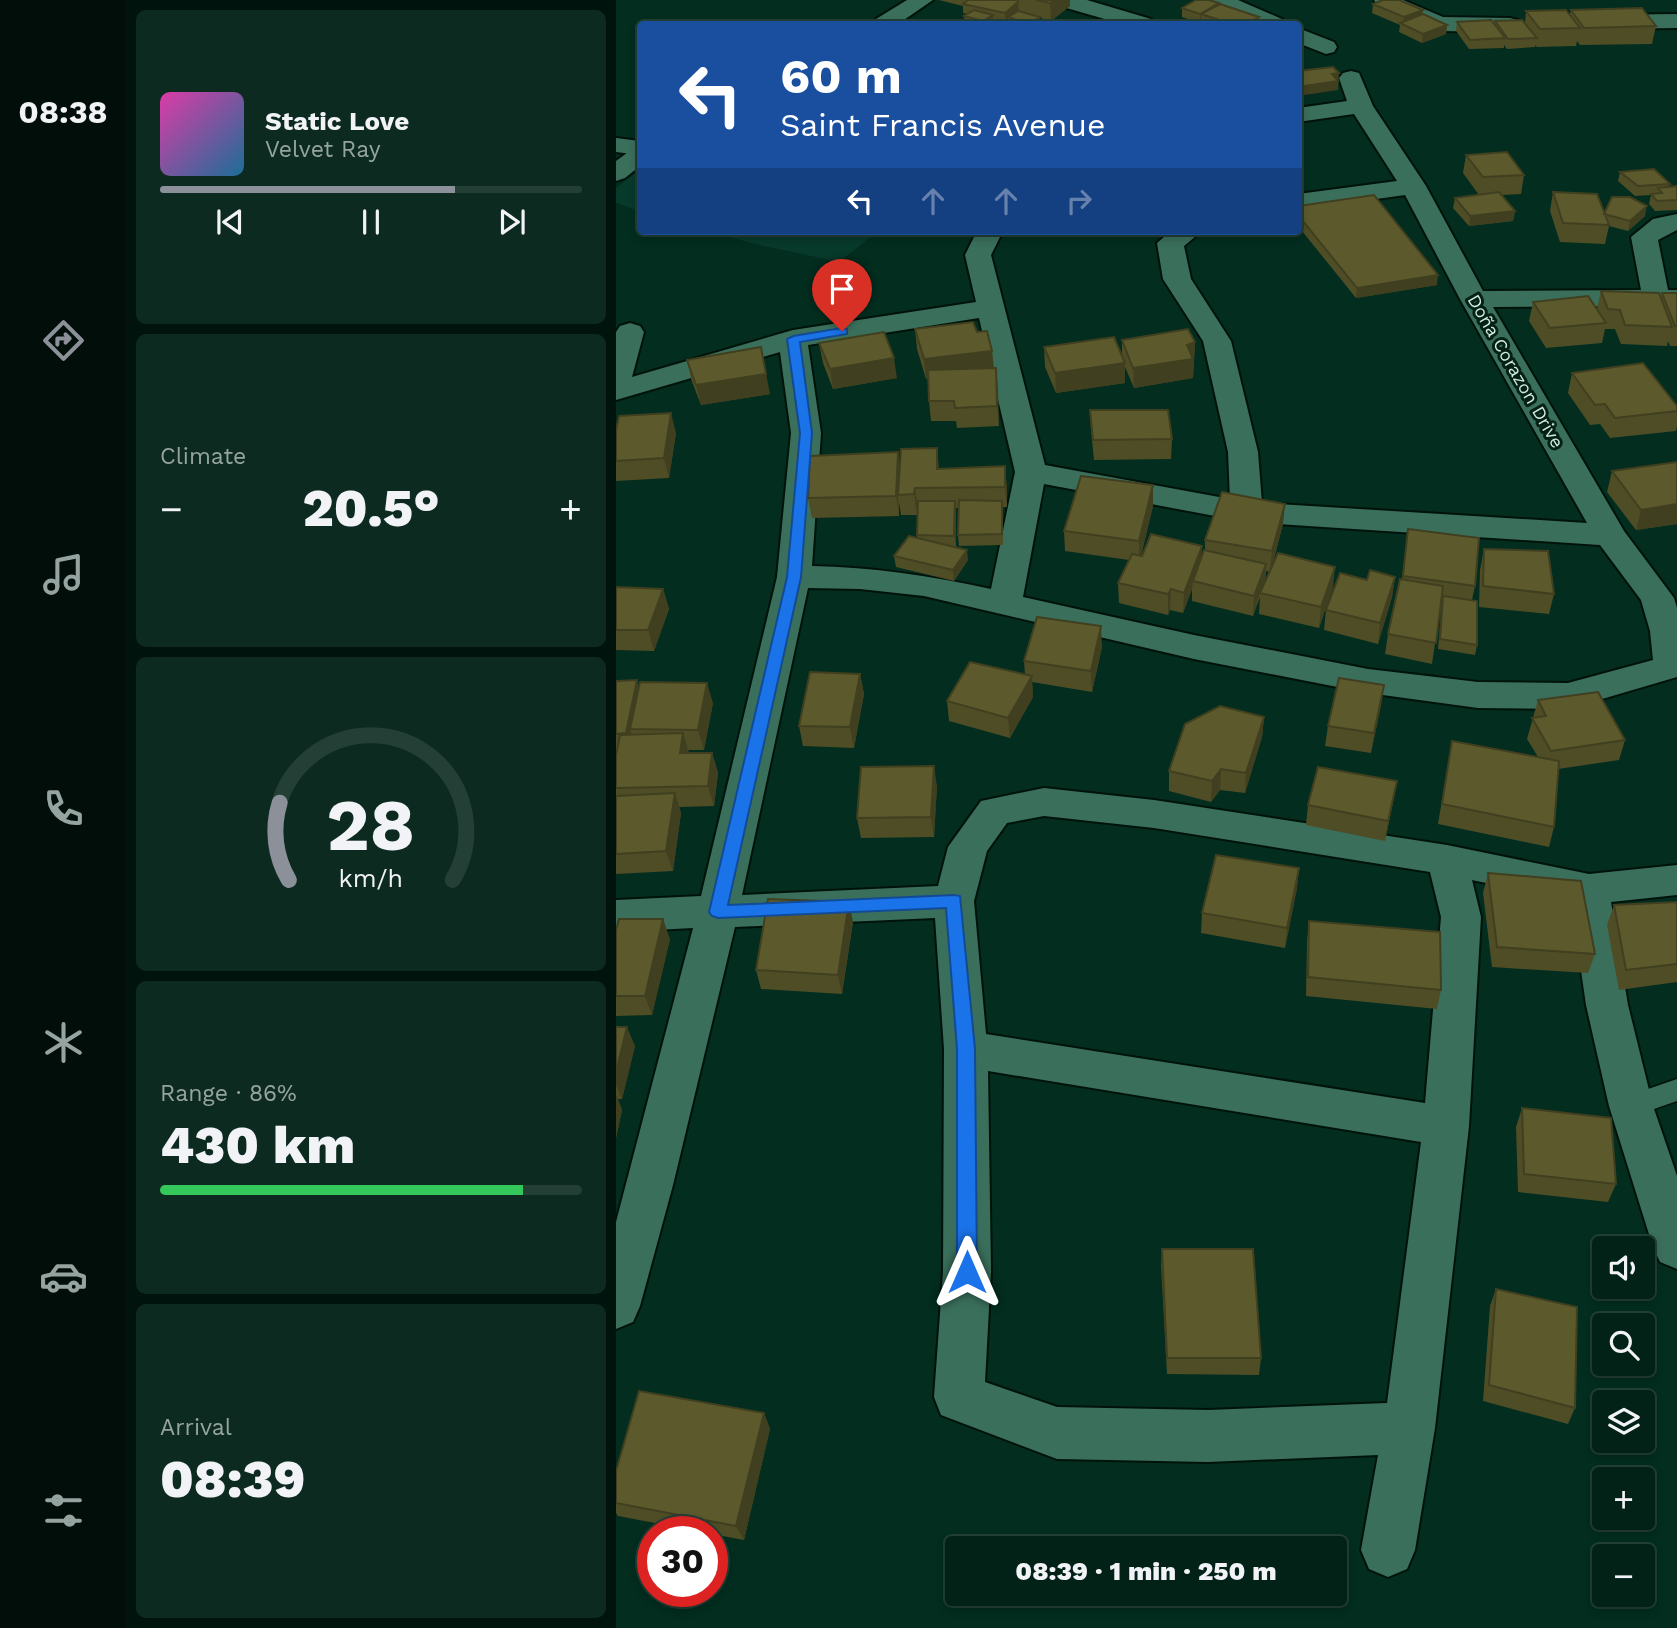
<!DOCTYPE html>
<meta charset="utf-8">
<style>
body{margin:0;font-family:"Work Sans",sans-serif;background:#0c2a20;color:#f1f3f6;height:100vh;display:flex;flex-direction:column;font-size:26px;white-space:nowrap}
*{box-sizing:border-box;margin:0}
p{font-size:23px;color:#96a4a1}
.icon{flex:none;width:38px;height:38px;fill:none;stroke:currentColor;stroke-width:2;stroke-linecap:round;stroke-linejoin:round}
.map{position:relative;flex:1;overflow:hidden}
.sheet{display:flex;flex-direction:column;gap:10px;padding:10px;background:#01130d;width:490px}
.sheet>*{flex:none}
.top-card{position:absolute;left:21px;top:21px;width:665px;height:214px;border-radius:7px;box-shadow:0 4px 10px #0003,0 0 0 2px #233f36;background:#1a4fa0;color:#fff;overflow:hidden}
.controls{position:absolute;left:976px;top:1236px;display:grid;gap:14px}
.controls a{display:grid;place-items:center;width:63px;height:63px;border-radius:7px;background:#022217;box-shadow:0 4px 10px #0003,0 0 0 2px #233f36;font-size:35px}
.speed{position:absolute;left:21px;top:1516px;display:flex;gap:14px;font-size:35px;font-weight:700;text-align:center}
.speed>*{display:grid;place-content:center;width:91px;height:91px;border-radius:50%;background:#022217;box-shadow:0 4px 10px #0003,0 0 0 2px #233f36;line-height:1}
.speed .limit{border:10px solid #d22;background:#fff;color:#111}
.pin{position:absolute;display:grid;place-items:center;width:60px;height:60px;color:#fff;margin:-72px -30px;border-radius:50% 50% 50% 0;rotate:-45deg;box-shadow:0 0 7px #0007}
.pin .icon{rotate:45deg}
.me{position:absolute;width:77px;margin:-38px;rotate:0deg;stroke-linejoin:round;filter:drop-shadow(0 0 5px #0008)}
.turn{display:flex;align-items:center;gap:24px;height:147px;padding:0 28px;font-size:32px}
.turn .icon{width:91px;height:91px;stroke-width:2.5}
.turn b{display:block;font-size:49px;line-height:60px}
.lanes{display:flex;align-items:center;height:66px;padding:0 28px;background:#0003;justify-content:center;gap:35px;direction:ltr}
.lanes .off{opacity:.35}
.big{font-size:52px;font-weight:800;line-height:1.1}
.sheet .tile{flex:1;display:flex;flex-direction:column;justify-content:center;gap:10px;min-width:0;padding:0 24px;border-radius:10px;background:#0c2a20}
.sheet .dial{align-items:center;gap:0}
.dial svg{height:182px;overflow:visible;fill:none;stroke:#233f36;stroke-width:7;stroke-linecap:round;text-anchor:middle}
.dial text{fill:#f1f3f6;stroke:none}
.song{display:flex;align-items:center;gap:21px}
.cover{width:84px;height:84px;border-radius:10px;background:linear-gradient(135deg,hsl(320 70% 55%),hsl(200 70% 35%))}
.played{height:7px;border-radius:4px;background:linear-gradient(90deg,#8c9099 70%,#233f36 70%)}
.keys{display:flex;justify-content:space-around;direction:ltr}
.heat{display:flex;justify-content:space-between;align-items:center;font-size:38px;direction:ltr}
.charge{height:10px;border-radius:5px;background:linear-gradient(90deg,#34c759 86%,#233f36 0)}
.trip{position:absolute;left:329px;top:1536px;width:402px;height:70px;border-radius:7px;background:#022217;box-shadow:0 4px 10px #0003,0 0 0 2px #233f36;font-weight:800;line-height:70px;text-align:center}
main{display:flex;flex:1;min-height:0}
.tabs{display:flex;flex-direction:column;width:126px;justify-content:space-around;align-items:center;background:#010e09;color:#96a4a1}
.tabs .icon{width:49px;height:49px}
.tabs .current{color:#8c9099}
.tabs b{font-size:32px;color:#f1f3f6}
.map>svg:first-child{display:block}
.built{fill:#083a2b}
.lines{fill:none;stroke-linecap:round;stroke-linejoin:round}
.service-casing{stroke:#00130a;stroke-width:3}
.minor-casing{stroke:#00130a;stroke-width:4}
.tertiary-casing{stroke:#00130a;stroke-width:4}
.service{fill:#3a6f5b;fill-rule:evenodd}
.minor{fill:#3a6f5b;fill-rule:evenodd}
.tertiary{fill:#3a6f5b;fill-rule:evenodd}
.wall{fill:#4f4d26;fill-rule:evenodd}
.shaded-wall{fill:#403f1f}
.building{fill:#5c5a2c;stroke:#403f1f;stroke-width:2}
.route{fill:#1a73e8;stroke:#114b97;stroke-width:2}
.labels{text-anchor:middle;dominant-baseline:central;stroke-width:6;stroke-linejoin:round;paint-order:stroke}
.far-street-label{font-size:18px;fill:#d0ecdf;stroke:#052117}
</style>
<main>
<nav class="tabs">
<b>08:38</b>
<svg class="icon current" aria-label="directions" viewBox="0 0 24 24"><path d="M12 3l9 9-9 9-9-9zM9 14v-3h6M13 9l2 2-2 2"/></svg>
<svg class="icon" aria-label="music" viewBox="0 0 24 24"><path d="M9 18V5l10-2v13"/><circle cx="6" cy="18" r="3"/><circle cx="16" cy="16" r="3"/></svg>
<svg class="icon" aria-label="phone" viewBox="0 0 24 24"><path d="M5 4h4l2 5-3 2q2 4 5 5l2-3 5 2v4C11 20 4 13 5 4z"/></svg>
<svg class="icon" aria-label="climate" viewBox="0 0 24 24"><path d="M12 3v18M4 7l16 10M4 17L20 7"/></svg>
<svg class="icon" aria-label="car" viewBox="0 0 24 24"><path d="M5 17H2v-5l4-1 3-4h7l3 4 3 1v5h-3M9 17h6M6 11h13"/><circle cx="7" cy="17" r="2"/><circle cx="17" cy="17" r="2"/></svg>
<svg class="icon" aria-label="filters" viewBox="0 0 24 24"><path d="M4 7h16M4 17h16"/><circle cx="9" cy="7" r="2"/><circle cx="15" cy="17" r="2"/></svg>
</nav>
<section class="sheet">
<div class="tile">
<div class="song"><i class="cover"></i><div><b>Static Love</b><p>Velvet Ray</p></div></div>
<div class="played"></div>
<div class="keys"><svg class="icon" aria-label="previous" viewBox="0 0 24 24"><path d="M18 5L8 12l10 7zM5 5v14"/></svg><svg class="icon" aria-label="pause" viewBox="0 0 24 24"><path d="M8 5v14M16 5v14"/></svg><svg class="icon" aria-label="next" viewBox="0 0 24 24"><path d="M6 5l10 7-10 7zM19 5v14"/></svg></div>
</div>
<div class="tile"><p>Climate</p>
<div class="heat"><a>−</a><b class="big">20.5°</b><a>+</a></div>
</div>
<div class="tile dial"><svg viewBox="0 0 100 80">
<path d="M14 69A42 42 0 1 1 86 69"/>
<path d="M14 69A42 42 0 0 1 10 35" stroke="#8c9099"/>
<text x="50" y="56" font-size="32" font-weight="700">28</text>
<text x="50" y="72" font-size="11">km/h</text>
</svg></div>
<div class="tile"><p>Range · 86%</p><b class="big">430 km</b><div class="charge"></div></div>
<div class="tile"><p>Arrival</p><b class="big">08:39</b></div>
</section>
<div class="map">
<svg width="1061" height="1628" viewBox="0 0 1061 1628">
<rect width="100%" height="100%" fill="#022d1f"/>
<!-- built -->
<path class="built" d="M24,169v42l-24,-8v-15z
M93,231h169l-39,31 -88,-19z"/>
<g class="lines">
<defs>
<path id="service" d="M1061,1079v22l-46,16 -9,-3 -4,-8 4,-8z"/>
<path id="minor" d="M437,0h34l64,19 3,5h-32l-66,-19z
M593,0h29l44,19 3,5h-28l-45,-19z
M758,0h29l40,17 67,1 8,2 3,5 -3,5 -8,2 -71,-1 -62,-26z
M1061,14v14l-78,1 -8,-2 -3,-5 3,-5 8,-2z
M682,28l36,14 3,5 -3,5 -8,2 -28,-11z
M735,71l8,2 14,33 53,80 57,105 158,-1 -10,-53 22,-18 24,-5v16l-19,10 10,50h9v16l-184,1 131,224 50,67 3,10v69l-109,32 -90,-1 -110,-15 -174,-34 -270,-63 -64,-7 -52,-1 -66,307 196,-9 10,-39 33,-46 63,-13 110,12 293,45 142,29 88,-9v30l-66,7 17,103 25,101 24,70v93l-17,-7 -7,-15 -44,-141 -23,-101 -15,-104 -99,-21 9,37 -12,209 -34,302 -20,122 -8,19 -19,8 -19,-8 -8,-19 17,-95 -170,7 -151,-3 -116,-44 -7,-18 9,-125 1,-223 -9,-131 -200,9 -62,258 -33,121 -7,16 -17,7v-107l77,-294 -77,4v-32l85,-4 76,-319 14,-144 -11,-81 -164,48v-68l4,-6 10,-3 10,3 4,6 -12,45 161,-47 183,-28 -11,-47 12,-24h26l-12,24 54,210 185,34 -2,-47 -25,-111 -40,-62 -6,-36 14,-12h31l-18,15 7,33 40,62 27,111 4,51 325,20 -127,-224 -55,-104 -107,15v-16l99,-13 -43,-67 -56,8v-14l49,-7 -8,-23 4,-5zM363,318l36,154 -24,117c-60,-13 -118,-22 -179,-23l9,-133 -13,-88zM428,484l203,38 353,23 41,55 9,31 3,29 -85,23 -90,-1 -110,-13 -174,-34 -171,-38zM428,816l110,12 276,44 11,45 -16,186 -439,-69 -12,-133 13,-50 20,-28zM372,1071l433,71 -34,261 -179,7 -151,-3 -72,-25 6,-110z
M0,138l24,3v14l-24,-3z"/>
<path id="tertiary" d="M291,0h26l-35,24h-25l3,-5z
M24,148v18l-15,12 -9,3v-20l15,-11z"/>
</defs>
<!-- service casing -->
<use href="#service" class="service-casing"/>
<!-- minor casing -->
<use href="#minor" class="minor-casing"/>
<!-- tertiary casing -->
<use href="#tertiary" class="tertiary-casing"/>
<!-- service -->
<use href="#service" class="service"/>
<!-- minor -->
<use href="#minor" class="minor"/>
<!-- tertiary -->
<use href="#tertiary" class="tertiary"/>
</g>
<!-- wall -->
<path class="wall" d="M323,0h131v6l-19,15 -11,-3v6h-32v-4l-2,2 -13,-3v5h-28l-1,-8 4,-2 -5,-1v-7z
M603,3l-1,2 41,19h-55l-3,-1v-1l-1,1 -18,-6v-9z
M757,4l49,10 25,11 -1,9 -24,9 -23,-11 1,-7 -28,-12z
M955,10l85,16 -4,18 -72,1 -3,-4 -1,5 -39,1 -2,-2v2l-28,2 -3,-4v3l-35,1 -13,-18 1,-9 37,2 1,-3 30,2 1,-12 44,3z
M850,155l58,20 -3,19 -19,1 13,16 -2,10 -44,5 -16,-18 2,-10 24,-3 -16,-22z
M1004,172l50,12 -1,3 8,-1v24l-22,1 -6,-7 2,-9 -16,1 -17,-15z
M937,192l51,21 41,3 -17,15 -19,-5 -4,18 -45,-2 -10,-31z
M682,206l139,79 -81,13 -58,-72z
M985,291l60,6 1,-4h15v53h-7l-2,-5 -1,5 -46,-2 -6,-15h-10l-3,14 -56,5 -17,-27 4,-19 64,7z
M299,329l62,3 15,19 2,17h2l3,58 -42,2 -1,-7h-25l-2,-20 -1,-22h-2l-9,-30z
M506,340l73,2 -2,36 -59,10 -9,-21v16l-69,10 -11,-26 -1,-20 78,9z
M203,343l78,35 -64,11 -10,-26z
M71,360l83,34 -69,11 -10,-26z
M956,373l105,33v20l-1,5 -66,7 -10,-14 -10,1 -22,-32z
M474,410l82,29 -1,20 -77,1 -3,-30z
M0,430l60,3 -7,45 -53,3z
M282,452l2,16 39,1 68,18v20h-4v38l-44,1 -1,-11 1,-27h-3v38l12,14 -14,21 -58,-14 -2,-11 23,-18v-23h-16l-2,-13v14l-87,2 -4,-20z
M1061,462v62l-41,6 -29,-38 5,-21z
M537,506l-12,50 60,1 4,-7v-10l78,-16 -11,43 61,20 -14,41 -60,-14 1,-17 -7,19 -61,-15v-12l-9,24 -13,-3 -2,5 -49,-12 -1,-20 11,-23 -64,-9 -1,-20zM650,571l3,1 -4,11z
M792,529l67,57 -3,14 5,45 -2,10 -37,-6 4,-47h-1l-9,62 -47,-10 3,-20 14,-55z
M868,549l70,45 -5,20 -70,-7 1,-37z
M779,577l-3,20 -14,47 -54,-14 2,-20 41,-30z
M0,587l47,2 6,20 -15,42 -38,-1z
M486,647l-10,45 -60,-10 1,15 -23,41 -61,-17 -2,-20 78,-26 -1,-14z
M244,674l4,20 -10,54 -51,-2 -4,-20z
M0,681l23,6 74,16 -9,47h-16l1,3h23l6,20 -4,33 -35,1 2,6 -8,58 -57,3z
M922,700l87,40 -6,20 -61,9 -4,58 -5,20 -111,-23 14,-83 86,16 -11,-18z
M765,705l-10,48 -46,-7 3,-20z
M648,717l-2,20 -17,56 -25,-3 -9,12 -42,-11v-20z
M321,786l-3,51 -73,1 -4,-20z
M777,802l-8,39 -79,-16 2,-20z
M683,868l-2,20 -12,60 -84,-15 1,-20z
M872,873l107,81 -7,19 -96,-6 -9,-74z
M1061,902v80l-58,8 -12,-65 7,-20z
M693,921l132,69 -4,19 -131,-13 1,-55z
M237,922l-11,72 -81,-5 -5,-19z
M0,930l54,9 -18,76 -36,1z
M0,1027l19,19 -13,53h-4l4,11 -6,28z
M906,1108l94,76 -8,18 -90,-10 -2,-65z
M546,1249l99,109 -2,17 -92,-1 -6,-108z
M880,1289l79,119 -7,16 -85,-23 7,-95z
M148,1413l6,16 -26,111 -32,-6v-3h-15l-79,-15 -2,-3v-42z"/>
<!-- shaded-wall -->
<path class="shaded-wall" d="M439,0h15v6l-19,15 -1,-18z
M402,2l1,9 -11,6v3l-2,2 -1,-9z
M603,3l-1,9 -17,2v8l-1,1v-9z
M807,10l-1,9 -19,6 1,-8z
M377,15v9h-9l-1,-3z
M424,17v7h-11z
M643,17v7h-13z
M831,25l-1,9 -24,9 1,-9z
M723,73l-1,17 -40,6v-9l34,-13z
M1031,206l-2,10 -17,15 2,-10z
M899,211l-2,10 -44,5 1,-10z
M822,275l-1,10 -81,13 1,-10z
M579,342l-2,36 -59,10 -1,-20z
M145,347l9,47 -69,11 -5,-20z
M376,351l2,20 -68,8 -2,-20z
M278,358l3,20 -64,11 -3,-20z
M509,363v20l-69,10 -1,-20z
M380,368l2,20 1,38 -2,-20z
M55,413l5,20 -7,45 -5,-20z
M321,448l2,20v22l-2,-21z
M282,452l2,20 -2,23 1,21 -3,-20z
M389,466l2,21v20l-2,-20z
M537,485v21l-14,56v-21z
M299,488l3,20 -1,7 -3,-21z
M339,501l1,11v34l-2,-10z
M669,504l-2,20 -13,48 2,-21z
M1061,504v20l-41,6 5,-20z
M586,546l-1,20 -8,15 -1,8 -9,24 1,-20z
M351,550l1,10 -14,21 -1,-11z
M650,564l-1,21 -5,8 -7,23 1,-20z
M719,567l-2,20 -14,41 2,-21z
M779,577l-3,20 -14,47 2,-21z
M47,589l6,20 -15,42 -6,-21z
M555,589l-1,21 -2,5v-21z
M485,626l1,21 -10,45 -1,-21z
M244,674l4,20 -10,54 -4,-21z
M416,676l1,21 -23,41 -2,-20z
M21,680l6,21 -13,28 4,15 -2,10 -6,-21z
M91,683l6,20 -9,47 -6,-20z
M768,685l-3,20 -10,48 3,-20z
M648,717l-2,20 -17,56 1,-20z
M67,733l6,20h-9z
M96,753l6,20 -4,33 -6,-20z
M318,766l3,20 -3,51 -3,-20z
M605,769l-1,21 -9,12 1,-21z
M781,781l-4,21 -8,39 3,-20z
M59,793l6,20 -8,58 -7,-20z
M683,868l-2,20 -12,60 2,-20z
M233,902l4,20 -11,72 -4,-19z
M47,919l7,20 -18,76 -7,-19z
M11,1027l8,19 -13,53 -6,-14v-13z
M0,1095l6,15 -6,28z
M148,1413l6,16 -26,111 -8,-14z"/>
<!-- building -->
<path class="building" d="M352,0h50v2l-13,11 -42,-9z
M420,0h19l-5,3z
M580,0h13l10,3 -19,11 -18,-6z
M767,0h16l24,10 -19,7 -31,-13z
M604,4l39,13 -13,7h-14l-31,-10z
M1026,8l14,18 -72,2 -13,-18z
M358,10l19,5 -10,6 -19,-5z
M950,10l14,18 -40,1 -14,-18z
M402,11l22,6 -11,7 -21,-7z
M807,14l24,11 -24,9 -23,-11z
M875,20l14,18 -35,2 -13,-18z
M906,20l15,18 -29,1 -13,-18z
M717,67l6,6 -7,1 6,7 -40,6v-16z
M891,152l17,23 -41,2 -17,-22z
M1038,169l16,15 -32,2 -18,-14z
M1061,186v14l-20,1 -6,-7 11,-1 -4,-5z
M883,192l16,19 -45,5 -15,-18z
M937,192l44,2 12,31 -46,-2z
M758,195l64,80 -81,13 -59,-73v-9z
M996,197h18l17,9 -17,15 -26,-7z
M985,291l58,2 13,34 -47,-2 -5,-15 -12,-1z
M1046,293h15v33h-2z
M972,296l18,27 -56,5 -17,-26z
M357,322l4,10 10,-1 5,20 -68,8 -9,-30z
M572,329l7,13 -8,3 6,14 -60,9 -11,-28z
M268,332l10,26 -64,11 -11,-26z
M498,337l11,26 -70,10 -11,-26z
M145,347l5,27 -70,11 -9,-25z
M1027,363l34,43v5l-62,7 -10,-14 -10,1 -23,-32z
M380,368l1,38 -42,2 -1,-7h-25l-1,-31z
M474,410h78l4,29 -79,1z
M55,413l-7,45 -48,3v-31l3,-14z
M321,448v21l68,-3v21l-90,1 -1,6 -16,1 3,-46z
M282,452l-2,44 -88,2 2,-42z
M1061,462v42l-36,6 -29,-39z
M465,476l72,9 -14,56 -75,-10z
M606,492l63,12 -13,47 -67,-11z
M343,500l43,1v33l-44,1z
M302,501h37l-1,35 -37,-1z
M792,529l71,9 -4,48 -72,-10z
M535,534l51,12 -18,47 -13,-4 -3,5 -50,-11 14,-29 10,2z
M293,536l58,14 -14,20 -59,-14z
M868,549l64,2 6,43 -71,-8z
M588,550l62,14 -12,32 -61,-15z
M662,553l57,14 -14,40 -61,-14z
M754,570l25,7 -15,46 -54,-13 14,-37 27,7z
M784,579l43,7 -7,57 -48,-9z
M0,587l47,2 -15,41h-32z
M827,596l34,5v44l-37,-6z
M421,617l64,9 -10,45 -67,-10z
M354,662l62,14 -24,42 -61,-17z
M194,672l50,2 -10,53 -51,-1z
M723,678l45,7 -10,48 -46,-7z
M21,680l-11,53 -10,1v-53z
M24,682l67,1 -9,47 -68,-1z
M982,692l27,48 -74,11 -19,-33 14,-2 -8,-16z
M604,706l44,11 -18,56 -25,-4 -9,12 -43,-10 16,-47z
M67,733l-3,20h32l-4,33 -92,2v-33l4,-20z
M836,741l107,20 -5,66 -112,-23z
M318,766l-3,51 -74,1 4,-51z
M702,767l79,14 -9,40 -80,-16z
M59,793l-9,58 -50,3v-58z
M600,855l83,13 -12,60 -85,-15z
M872,873l93,8 14,73 -98,-7z
M152,899l81,3 -11,73 -82,-5z
M1061,902v62l-51,6 -12,-65z
M3,919h44l-18,77h-29v-66z
M693,921l131,11 1,58 -133,-13z
M0,1027h11l-11,45z
M906,1108l89,10 5,66 -92,-10z
M546,1249h91l8,109h-94z
M880,1289l81,18 -2,101 -86,-23z
M23,1391l125,22 -28,113 -120,-23v-32z"/>
<!-- route -->
<path class="route" d="M226,328l5,1v5l-47,8 12,91 -11,144 -73,328 226,-10 6,1 15,153 2,223 -3,7 -7,2 -7,-2 -3,-7v-223l-11,-141 -228,10 -6,-2 -3,-4 78,-335 13,-144 -13,-94 6,-3z"/>
<g class="labels">
<!-- far-street labels -->
<g class="far-street-label">
<text transform="translate(900 371) rotate(60)">Doña Corazon Drive</text>
</g>
</g>
</svg>
<div class="controls">
<a><svg class="icon" aria-label="sound" viewBox="0 0 24 24"><path d="M4 9h4l5-4v14l-5-4H4zM17 9q2 3 0 6"/></svg></a>
<a><svg class="icon" aria-label="search" viewBox="0 0 24 24"><circle cx="10" cy="10" r="6"/><path d="M15 15l6 6"/></svg></a>
<a><svg class="icon" aria-label="layers" viewBox="0 0 24 24"><path d="M12 4l9 5-9 5-9-5zM3 14l9 5 9-5"/></svg></a>
<a>+</a>
<a>−</a>
</div>
<div class="speed"><div class="limit">30</div></div>
<div class="pin" style="left:226px;top:331px;background:#d93025"><svg class="icon" aria-label="arrive" viewBox="0 0 24 24"><path d="M6 21V4h12l-3 4 3 4H6"/></svg></div>
<svg class="me" style="left:351px;top:1272px" viewBox="-20 -20 40 40"><path d="M0-17L14 15 0 8-14 15z" fill="#1a73e8" stroke="#fff" stroke-width="4"/></svg>
<div class="trip">08:39 · 1 min · 250 m</div>
<div class="top-card">
<div class="turn"><svg class="icon" aria-label="left" viewBox="0 0 24 24"><path d="M17 20v-9H6M10 6l-5 5 5 5"/></svg><div><b>60 m</b>Saint Francis Avenue</div></div>
<div class="lanes"><svg class="icon" aria-label="left" viewBox="0 0 24 24"><path d="M17 20v-9H6M10 6l-5 5 5 5"/></svg><svg class="icon off" aria-label="ahead" viewBox="0 0 24 24"><path d="M12 20V5M6 11l6-6 6 6"/></svg><svg class="icon off" aria-label="ahead" viewBox="0 0 24 24"><path d="M12 20V5M6 11l6-6 6 6"/></svg><svg class="icon off" aria-label="right" viewBox="0 0 24 24"><path d="M7 20v-9h11M14 6l5 5-5 5"/></svg></div>
</div>
</div>
</main>
